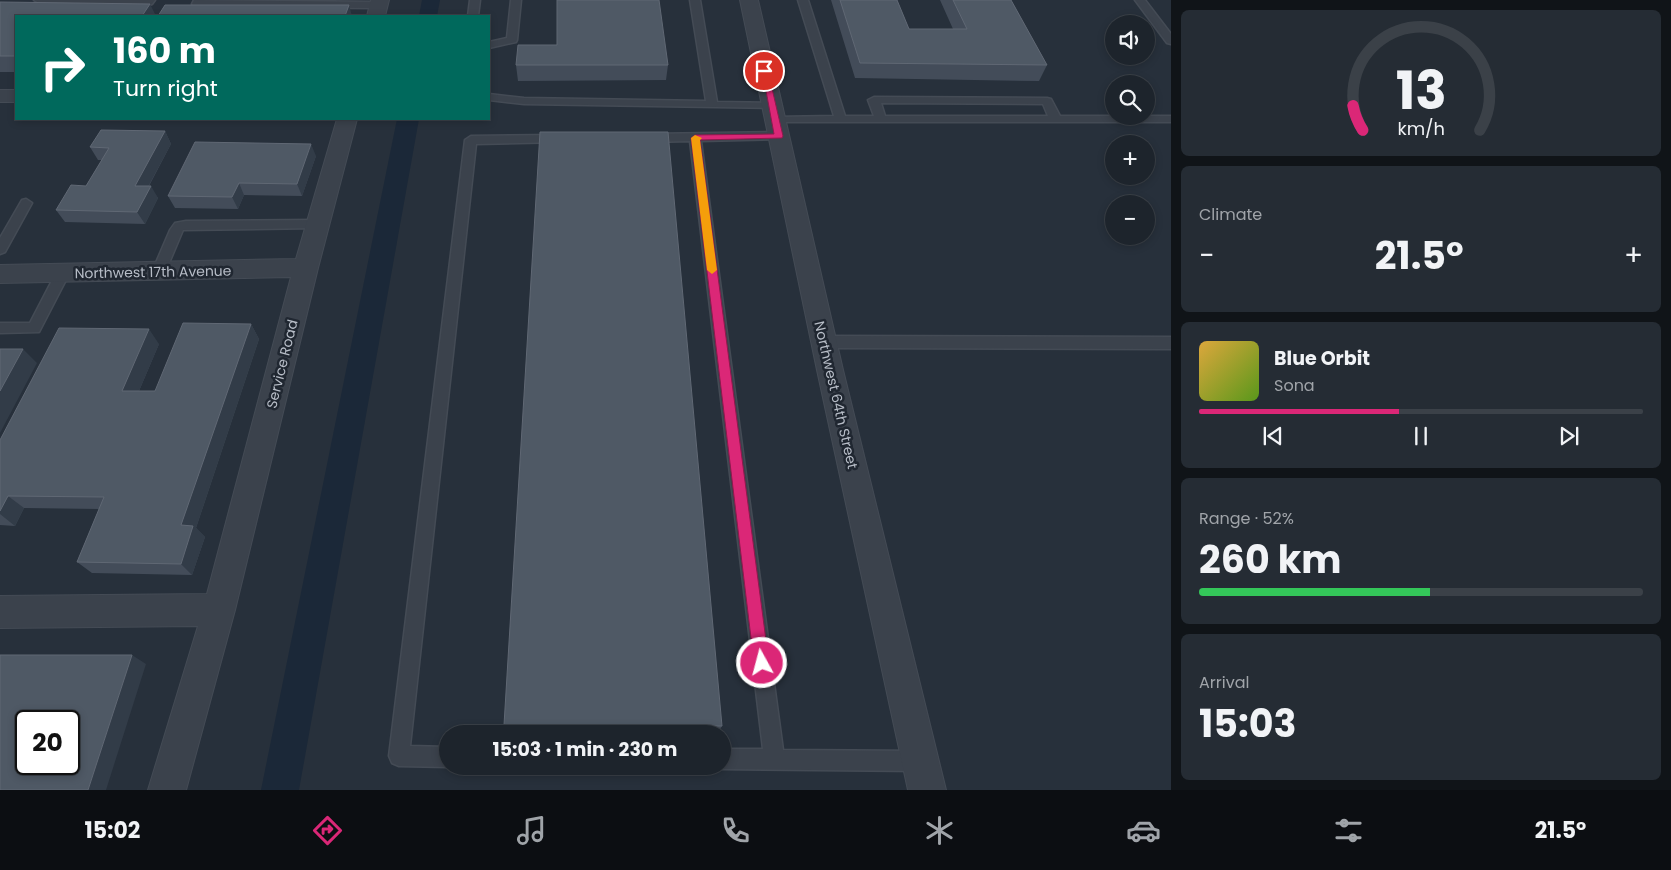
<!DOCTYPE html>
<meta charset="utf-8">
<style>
body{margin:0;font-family:Poppins,sans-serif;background:#252c34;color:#f1f3f6;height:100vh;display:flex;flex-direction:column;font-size:19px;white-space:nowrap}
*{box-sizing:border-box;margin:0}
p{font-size:16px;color:#a0a4a9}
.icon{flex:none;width:28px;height:28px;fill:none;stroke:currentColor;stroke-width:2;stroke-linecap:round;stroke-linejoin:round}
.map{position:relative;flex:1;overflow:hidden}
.side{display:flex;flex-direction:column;gap:10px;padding:10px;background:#101418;width:500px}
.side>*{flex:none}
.guide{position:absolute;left:15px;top:15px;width:475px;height:105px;border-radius:0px;box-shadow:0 2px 8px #0003,0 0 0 1px #3b4148;background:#00695c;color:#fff;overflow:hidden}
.fabs{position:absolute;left:1105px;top:15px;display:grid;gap:10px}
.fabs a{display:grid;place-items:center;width:50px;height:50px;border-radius:50%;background:#1d242c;box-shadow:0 2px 8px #0003,0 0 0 1px #3b4148;font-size:25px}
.speed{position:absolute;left:15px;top:710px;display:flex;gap:10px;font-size:25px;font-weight:700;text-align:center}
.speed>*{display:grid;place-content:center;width:65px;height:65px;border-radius:50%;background:#1d242c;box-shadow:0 2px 8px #0003,0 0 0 1px #3b4148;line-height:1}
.speed .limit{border:2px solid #111;border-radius:8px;background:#fff;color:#111}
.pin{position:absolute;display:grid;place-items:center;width:42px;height:42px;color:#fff;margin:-21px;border:2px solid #fff;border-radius:50%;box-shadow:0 1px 5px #0007}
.me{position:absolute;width:55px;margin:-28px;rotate:353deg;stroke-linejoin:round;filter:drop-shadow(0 0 4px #0008)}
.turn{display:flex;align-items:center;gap:18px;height:105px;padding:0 15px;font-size:22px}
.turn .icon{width:65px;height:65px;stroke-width:2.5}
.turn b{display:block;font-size:35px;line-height:42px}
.big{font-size:38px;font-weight:700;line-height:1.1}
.side .widget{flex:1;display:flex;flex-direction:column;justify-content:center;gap:8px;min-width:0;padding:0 18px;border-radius:8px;background:#252c34}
.side .dial{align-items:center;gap:0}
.dial svg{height:130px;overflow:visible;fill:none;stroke:#3b4148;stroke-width:7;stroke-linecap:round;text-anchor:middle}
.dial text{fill:#f1f3f6;stroke:none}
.song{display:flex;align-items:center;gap:15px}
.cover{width:60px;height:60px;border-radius:8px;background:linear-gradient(135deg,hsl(40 70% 55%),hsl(90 70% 35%))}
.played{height:5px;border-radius:2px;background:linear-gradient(90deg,#db2777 45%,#3b4148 45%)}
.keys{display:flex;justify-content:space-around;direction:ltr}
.heat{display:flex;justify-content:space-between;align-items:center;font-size:28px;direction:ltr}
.charge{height:8px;border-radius:4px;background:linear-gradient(90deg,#34c759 52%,#3b4148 0)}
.trip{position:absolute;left:439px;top:725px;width:292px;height:50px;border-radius:25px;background:#1d242c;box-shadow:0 2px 8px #0003,0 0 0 1px #3b4148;font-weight:700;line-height:50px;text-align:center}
.dock{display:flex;height:80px;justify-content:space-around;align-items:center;background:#0c0e12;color:#a0a4a9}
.dock .icon{width:35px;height:35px}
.dock .active{color:#db2777}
.dock b{font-size:22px;color:#f1f3f6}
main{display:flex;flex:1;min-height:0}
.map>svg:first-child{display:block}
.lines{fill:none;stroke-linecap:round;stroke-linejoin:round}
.canal{fill:#1b2838;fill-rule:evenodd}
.lane-casing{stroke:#444b55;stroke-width:3}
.street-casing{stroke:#444b55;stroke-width:2}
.lane{fill:#3b424c;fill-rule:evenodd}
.street{fill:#3b424c;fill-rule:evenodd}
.wall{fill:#434c59}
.shaded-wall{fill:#323c48}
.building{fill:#4f5965;stroke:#606874;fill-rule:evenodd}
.route{fill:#db2777;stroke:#8e194d}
.slow{fill:#f59e0b}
.labels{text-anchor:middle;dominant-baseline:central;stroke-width:5;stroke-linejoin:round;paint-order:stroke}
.street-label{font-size:14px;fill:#b7bdc7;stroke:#202731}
</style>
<main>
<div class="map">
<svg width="1171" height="790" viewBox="0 0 1171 790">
<rect width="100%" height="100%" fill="#27303b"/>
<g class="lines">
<!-- canal -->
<path class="canal" d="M422,0h18l-3,16h-18z
M397,119h22l-120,671h-38z"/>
<defs>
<path id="lane" d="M34,0h121l-3,4 -3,1 -110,-2z
M194,0l185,2 5,3 -5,3 -182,-1 -5,-3z
M470,0h10l-2,16h-10z
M511,0h10l-4,40 -1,2 -27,6v-6l18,-4z
M690,0h10l17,102 55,1 4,1 2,2 -2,2 -252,-4 -35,-4v-6l35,4 182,3z
M798,0h10l37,116h29l-6,-16 6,-3 173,1 4,1 9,17h111v6h-400l-2,-2 2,-2 4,-1 59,-1zM881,103l162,1 5,12h-163z
M1135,0h10l26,34v10l-4,-1z
M779,132l4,1 2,3 -2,3 -82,2 82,609 138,1 7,3 3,7 -3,7 -7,3 -199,-2 -7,-3h7v-17h41l-73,-608 -41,1 -6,-4 6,-4z
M558,135l6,4 -2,3 -86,2 -66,602 38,1v19h2l-2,1 -49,-1 -7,-3 -3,-7 76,-616 6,-4z
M26,199l6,4 -27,49 -5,2v-16l22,-38z
M318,220l6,4 -6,4 -135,2 -19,45h-10l-2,-3 18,-42 5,-7 11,-2z
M62,269l5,2 2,3 -30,58 -39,1v-10h30l27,-52z
M824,336l347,1v12l-347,-1 -5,-2 -2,-4 2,-4z"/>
<path id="street" d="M371,0h18l-4,16h-18z
M740,0h18l85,370 103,420h-38l-91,-420z
M0,90h16v12h-16z
M337,119h20l-39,149 -83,342 -49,180h-38l50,-164 -198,2v-32l207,-2 84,-317 -291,6v-18l296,-6z"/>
</defs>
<!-- lane casing -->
<use href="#lane" class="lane-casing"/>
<!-- street casing -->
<use href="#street" class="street-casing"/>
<!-- lane -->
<use href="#lane" class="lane"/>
<!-- street -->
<use href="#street" class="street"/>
</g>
<!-- wall -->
<path class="wall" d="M831,0h66l12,29h44l-13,-29h71l36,65 -8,16 -184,-3z
M0,2l16,14v56h-16z
M516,65h152l-2,15 -148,1z
M165,131l6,13 -22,42 9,12 -13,26 -80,-2 -9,-12 30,-24 16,-26h-4l-8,-13z
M316,156l-14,40 -58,-1 -6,14 -63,-1 -7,-12z
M251,324l8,15 -63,189 9,9 -13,38 -100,-2 -15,-11 22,-53 -75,-1 -9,18 -15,-1v-85l159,-96 -20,47h16z
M504,725l218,1 -4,7 -211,-1z"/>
<!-- shaded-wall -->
<path class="shaded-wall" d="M150,4l6,12h-14z
M349,5l3,11h-7z
M165,131l6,13 -29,54 -7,-12z
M311,144l5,12 -14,40 -5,-12z
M239,183l5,12 -6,14 -6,-12z
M151,186l7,12 -13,26 -8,-12z
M251,324l8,15 -63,189 9,9 -13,38 -11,-11v-39z
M149,329l10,15 -26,61 -11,-14z
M23,349l14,14 -37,70v-42z
M8,496l16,12 -9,18 -15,-12v-3z
M132,655l14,9 -40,126h-18z"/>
<!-- building -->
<path class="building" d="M557,0h102l9,65h-152l2,-20h39z
M840,0h57l12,29h58l-14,-29h58l36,65 -187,-2z
M0,2l150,2 -8,12h-126v40h-16z
M165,5h184l-4,11h-187z
M101,130l64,1 -30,55h16l-14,26 -81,-2 15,-25 15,1 23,-38 -19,-1z
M540,132h128l54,594 -218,-1z
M195,142l116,2 -14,40 -58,-1 -7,14 -64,-1z
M183,323l68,1 -70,201 12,1 -12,38 -104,-2 27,-65 -96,-1 -8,15v-71l59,-112 90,1 -27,62h33z
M0,349h23l-23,42z
M0,655h132l-44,135h-88zM26,721h43v43h-43z"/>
<!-- route -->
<path class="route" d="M762,69l6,2 15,65 -1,2 -82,2 69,523 -3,5 -4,2 -5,-2 -3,-5 -63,-525 4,-3 79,-1z"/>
<!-- slow -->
<path class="slow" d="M695,135l7,3 -2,2 17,130 -5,4 -5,-4 -16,-132z"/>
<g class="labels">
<!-- street labels -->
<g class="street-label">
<text transform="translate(153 272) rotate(-1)">Northwest 17th Avenue</text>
<text transform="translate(282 364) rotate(-76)">Service Road</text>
<text transform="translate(836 395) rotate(77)">Northwest 64th Street</text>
</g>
</g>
</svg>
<div class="fabs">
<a><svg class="icon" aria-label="sound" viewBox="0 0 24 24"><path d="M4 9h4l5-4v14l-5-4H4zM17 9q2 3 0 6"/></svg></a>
<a><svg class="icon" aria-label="search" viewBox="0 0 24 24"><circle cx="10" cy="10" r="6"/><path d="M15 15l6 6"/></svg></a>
<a>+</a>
<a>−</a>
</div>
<div class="speed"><div class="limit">20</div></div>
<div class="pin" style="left:764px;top:71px;background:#d93025"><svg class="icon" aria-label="arrive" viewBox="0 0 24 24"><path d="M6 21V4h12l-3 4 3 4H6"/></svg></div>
<svg class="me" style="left:762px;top:663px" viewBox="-20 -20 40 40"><circle r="17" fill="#db2777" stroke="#fff" stroke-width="3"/><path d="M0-11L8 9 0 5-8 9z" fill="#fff"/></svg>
<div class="trip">15:03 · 1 min · 230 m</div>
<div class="guide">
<div class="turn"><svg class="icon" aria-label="right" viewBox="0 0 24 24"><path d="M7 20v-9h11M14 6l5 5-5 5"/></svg><div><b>160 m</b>Turn right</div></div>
</div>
</div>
<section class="side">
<div class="widget dial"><svg viewBox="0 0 100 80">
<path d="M14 69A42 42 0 1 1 86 69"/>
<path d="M14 69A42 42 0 0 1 8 54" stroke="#db2777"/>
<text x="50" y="56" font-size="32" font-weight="700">13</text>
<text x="50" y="72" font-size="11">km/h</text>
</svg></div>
<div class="widget"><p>Climate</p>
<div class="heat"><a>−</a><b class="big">21.5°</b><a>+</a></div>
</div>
<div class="widget">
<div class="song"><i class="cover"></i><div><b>Blue Orbit</b><p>Sona</p></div></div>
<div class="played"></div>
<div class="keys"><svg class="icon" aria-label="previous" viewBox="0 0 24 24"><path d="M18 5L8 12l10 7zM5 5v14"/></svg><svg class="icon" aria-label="pause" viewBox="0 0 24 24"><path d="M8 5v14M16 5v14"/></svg><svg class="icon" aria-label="next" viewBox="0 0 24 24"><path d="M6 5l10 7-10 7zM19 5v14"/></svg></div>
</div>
<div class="widget"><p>Range · 52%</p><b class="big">260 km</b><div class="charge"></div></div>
<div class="widget"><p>Arrival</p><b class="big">15:03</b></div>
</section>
</main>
<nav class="dock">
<b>15:02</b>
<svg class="icon active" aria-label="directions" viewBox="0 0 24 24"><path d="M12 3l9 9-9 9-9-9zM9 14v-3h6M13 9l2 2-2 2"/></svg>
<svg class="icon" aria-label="music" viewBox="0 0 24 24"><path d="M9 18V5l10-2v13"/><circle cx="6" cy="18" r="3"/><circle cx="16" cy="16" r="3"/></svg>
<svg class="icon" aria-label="phone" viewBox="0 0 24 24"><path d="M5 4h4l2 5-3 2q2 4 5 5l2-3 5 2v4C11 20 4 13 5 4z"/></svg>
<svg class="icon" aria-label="climate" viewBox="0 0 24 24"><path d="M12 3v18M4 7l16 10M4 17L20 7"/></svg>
<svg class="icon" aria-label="car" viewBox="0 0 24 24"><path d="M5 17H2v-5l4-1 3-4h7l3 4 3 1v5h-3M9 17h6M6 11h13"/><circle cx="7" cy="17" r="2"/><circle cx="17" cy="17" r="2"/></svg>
<svg class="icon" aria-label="filters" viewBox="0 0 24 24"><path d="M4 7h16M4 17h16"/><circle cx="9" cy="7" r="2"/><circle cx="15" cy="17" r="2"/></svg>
<b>21.5°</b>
</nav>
